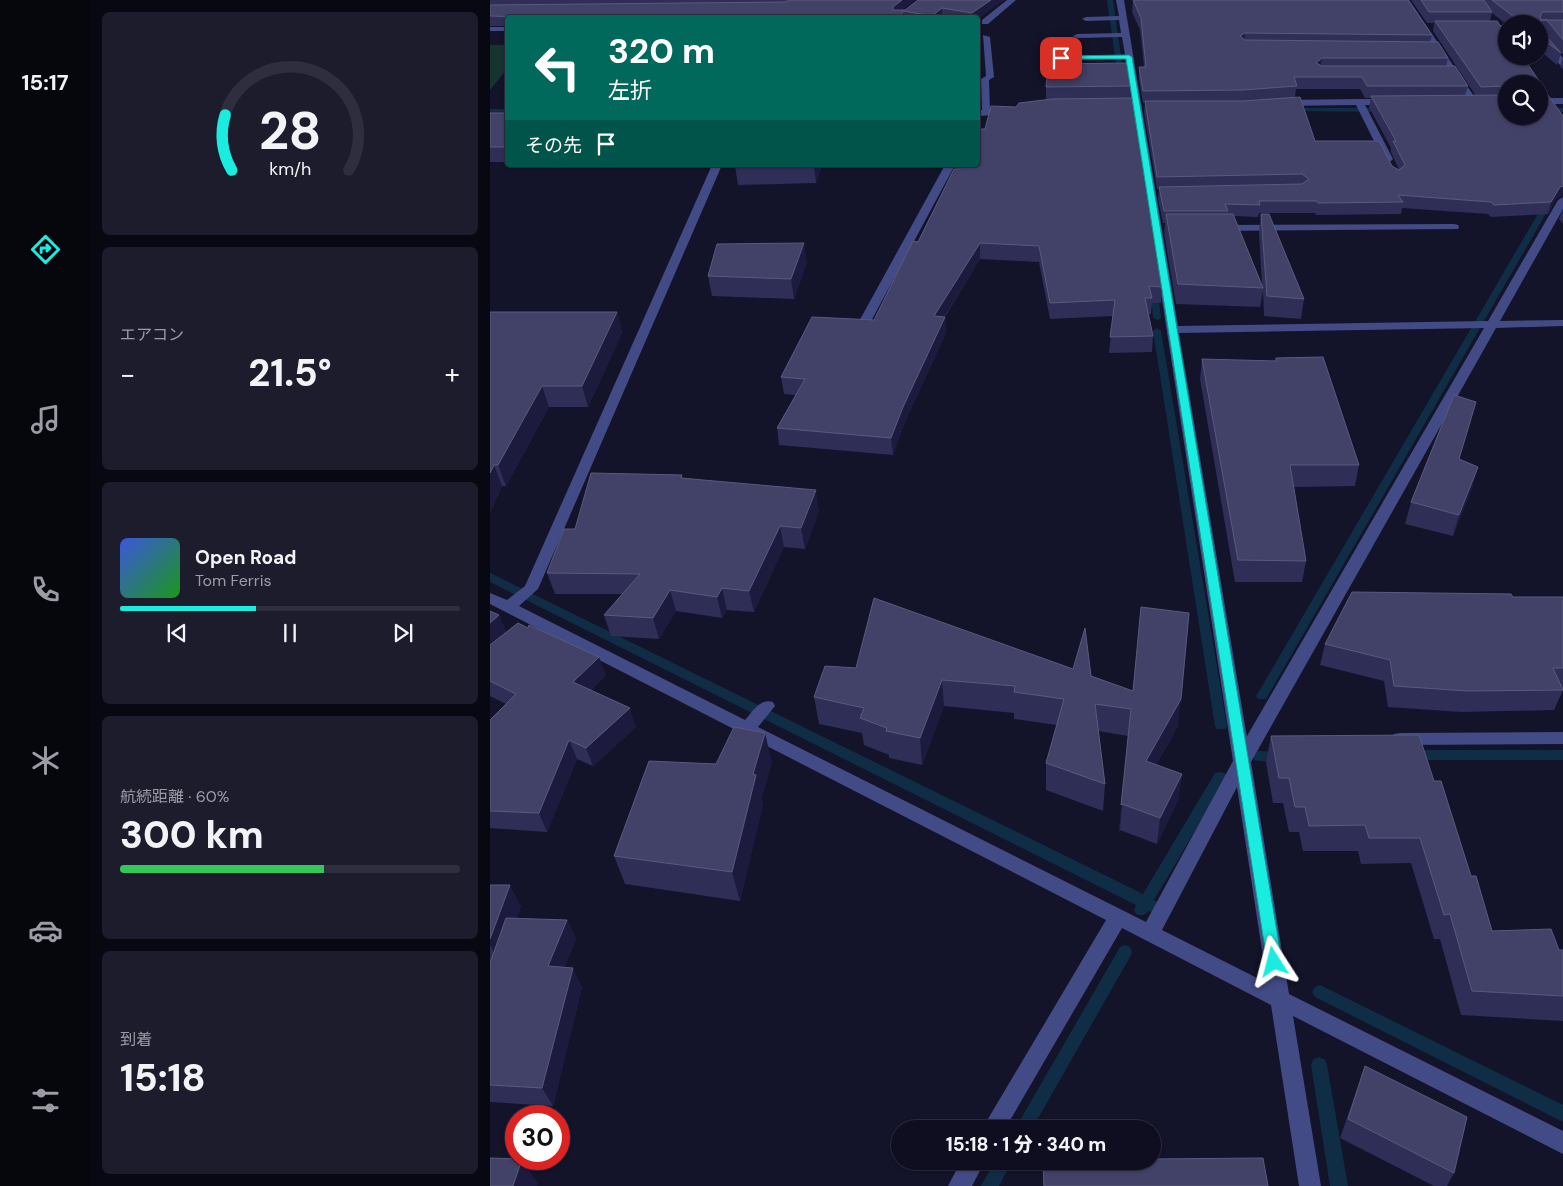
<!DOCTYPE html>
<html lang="ja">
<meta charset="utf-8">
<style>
body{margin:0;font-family:"DM Sans","Noto Sans JP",sans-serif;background:#1c1c2d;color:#f1f3f6;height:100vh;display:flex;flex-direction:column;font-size:19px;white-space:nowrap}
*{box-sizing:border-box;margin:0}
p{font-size:16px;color:#9b9ca5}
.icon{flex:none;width:28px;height:28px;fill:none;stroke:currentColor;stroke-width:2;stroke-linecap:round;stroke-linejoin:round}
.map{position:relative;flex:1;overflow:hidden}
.side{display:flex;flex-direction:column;gap:12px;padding:12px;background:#080812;width:400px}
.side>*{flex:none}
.guide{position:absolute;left:15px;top:15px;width:475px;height:152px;border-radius:5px;box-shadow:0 1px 4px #0004,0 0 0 1px #2e2e3e;background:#00695c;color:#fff;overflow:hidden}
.buttons{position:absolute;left:1008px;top:15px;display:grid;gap:10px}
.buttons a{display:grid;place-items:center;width:50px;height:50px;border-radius:50%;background:#0e0e20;box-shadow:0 1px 4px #0004,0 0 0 1px #2e2e3e;font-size:25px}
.speed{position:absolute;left:15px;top:1105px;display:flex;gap:10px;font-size:25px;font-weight:700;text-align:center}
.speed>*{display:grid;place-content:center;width:65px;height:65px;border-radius:50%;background:#0e0e20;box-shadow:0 1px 4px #0004,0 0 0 1px #2e2e3e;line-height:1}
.speed .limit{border:8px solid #d22;background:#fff;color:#111}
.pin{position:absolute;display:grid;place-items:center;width:42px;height:42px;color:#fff;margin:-21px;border-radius:10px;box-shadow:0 2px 8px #0006}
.me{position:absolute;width:55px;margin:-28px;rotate:351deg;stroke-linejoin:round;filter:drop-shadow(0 0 4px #0008)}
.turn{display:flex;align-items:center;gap:18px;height:105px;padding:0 20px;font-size:22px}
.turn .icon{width:65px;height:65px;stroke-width:2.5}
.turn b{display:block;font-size:35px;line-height:42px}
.then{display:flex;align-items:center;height:48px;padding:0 20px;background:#0003;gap:10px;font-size:19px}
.big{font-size:38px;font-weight:800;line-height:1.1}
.side .widget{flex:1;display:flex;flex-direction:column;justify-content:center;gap:8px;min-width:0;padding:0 18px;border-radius:8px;background:#1c1c2d}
.side .dial{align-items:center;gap:0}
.dial svg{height:130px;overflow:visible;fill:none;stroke:#2e2e3e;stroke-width:7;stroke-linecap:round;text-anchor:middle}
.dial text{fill:#f1f3f6;stroke:none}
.song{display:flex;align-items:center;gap:15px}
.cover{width:60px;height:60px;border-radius:8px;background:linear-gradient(135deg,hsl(230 70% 55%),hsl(120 70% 35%))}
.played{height:5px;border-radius:2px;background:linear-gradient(90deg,#1aeddf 40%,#2e2e3e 40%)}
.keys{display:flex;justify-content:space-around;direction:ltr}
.heat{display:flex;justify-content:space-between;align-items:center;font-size:28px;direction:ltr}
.charge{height:8px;border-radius:4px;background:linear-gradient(90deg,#34c759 60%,#2e2e3e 0)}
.trip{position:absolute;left:401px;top:1120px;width:270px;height:50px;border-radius:25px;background:#0e0e20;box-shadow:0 1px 4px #0004,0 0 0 1px #2e2e3e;font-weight:800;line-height:50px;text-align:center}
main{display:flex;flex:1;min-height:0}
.menu{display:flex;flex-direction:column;width:90px;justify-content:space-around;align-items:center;background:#06060d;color:#9b9ca5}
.menu .icon{width:35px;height:35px}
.menu .on{color:#1aeddf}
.menu b{font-size:22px;color:#f1f3f6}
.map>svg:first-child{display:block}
.green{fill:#17332d}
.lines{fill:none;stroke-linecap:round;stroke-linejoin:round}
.stream{fill:#102d46;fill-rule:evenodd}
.minor{fill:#424b85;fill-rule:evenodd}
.wall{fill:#2f2e56;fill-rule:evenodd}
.shaded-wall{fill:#1c1b3d}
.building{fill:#424167;stroke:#5a5a7f}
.route{fill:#1aeddf;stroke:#119a91}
</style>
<main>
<nav class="menu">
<b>15:17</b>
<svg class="icon on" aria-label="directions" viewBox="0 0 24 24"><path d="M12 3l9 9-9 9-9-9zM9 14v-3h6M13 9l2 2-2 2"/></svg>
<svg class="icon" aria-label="music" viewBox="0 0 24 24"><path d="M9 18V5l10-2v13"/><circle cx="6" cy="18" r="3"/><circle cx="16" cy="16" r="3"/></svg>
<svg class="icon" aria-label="phone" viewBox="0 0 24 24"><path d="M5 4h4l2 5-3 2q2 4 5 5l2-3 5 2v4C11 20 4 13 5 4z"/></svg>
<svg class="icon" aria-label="climate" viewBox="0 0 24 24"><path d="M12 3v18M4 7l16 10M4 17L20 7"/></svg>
<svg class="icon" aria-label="car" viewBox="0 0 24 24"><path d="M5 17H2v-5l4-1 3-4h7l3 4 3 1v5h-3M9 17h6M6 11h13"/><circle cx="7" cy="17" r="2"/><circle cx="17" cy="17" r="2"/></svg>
<svg class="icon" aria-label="filters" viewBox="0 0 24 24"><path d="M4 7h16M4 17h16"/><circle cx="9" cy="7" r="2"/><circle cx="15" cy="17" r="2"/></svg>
</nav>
<section class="side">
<div class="widget dial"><svg viewBox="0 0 100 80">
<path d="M14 69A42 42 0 1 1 86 69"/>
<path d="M14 69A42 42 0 0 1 10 35" stroke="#1aeddf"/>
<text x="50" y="56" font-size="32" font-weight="700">28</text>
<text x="50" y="72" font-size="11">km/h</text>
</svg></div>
<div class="widget"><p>エアコン</p>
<div class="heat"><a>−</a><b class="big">21.5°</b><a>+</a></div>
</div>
<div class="widget">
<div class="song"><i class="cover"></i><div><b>Open Road</b><p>Tom Ferris</p></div></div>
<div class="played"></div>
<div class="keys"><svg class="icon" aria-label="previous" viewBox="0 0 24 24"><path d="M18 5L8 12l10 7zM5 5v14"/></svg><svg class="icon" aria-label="pause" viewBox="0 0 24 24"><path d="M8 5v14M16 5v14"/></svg><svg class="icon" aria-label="next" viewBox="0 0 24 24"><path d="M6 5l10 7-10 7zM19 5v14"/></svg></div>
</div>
<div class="widget"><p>航続距離 · 60%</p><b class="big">300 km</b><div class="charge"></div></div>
<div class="widget"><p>到着</p><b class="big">15:18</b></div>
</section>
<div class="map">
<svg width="1073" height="1186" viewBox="0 0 1073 1186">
<rect width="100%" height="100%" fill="#13132a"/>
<!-- green -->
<path class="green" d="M0,45h17v24l-17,21z"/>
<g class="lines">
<!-- stream -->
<path class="stream" d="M617,0h6l11,77 -3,2 -3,-2z
M809,108h86l3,2 -3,2 -88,-1v-2z
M1049,108h24v4h-24z
M0,109h18v4h-18z
M1070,176h3v8l-297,515h-8l-2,-3 2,-3z
M660,285h3l4,2 4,30 -1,2 -3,1 -4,-3z
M667,328l4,3 66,395 -2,3h-8l-2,-3 -62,-395z
M0,573l653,321 72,-121 5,-1 5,1 2,4 -73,123 5,3 2,4 -2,4 -5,2 -6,-2c-3,5 -7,5 -12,3l-2,-4 2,-5 -646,-323z
M922,750h151v10h-151l-5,-1 -1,-4 1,-4z
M769,751l27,1 1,4 -1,4c-9,2 -23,2 -32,0l-1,-4 1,-4z
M635,945l5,2 2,5 -2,5 -98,172h-17l105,-182z
M830,985l243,120v17l-248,-125 -3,-5 3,-5z
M829,1057l6,3 2,5 21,121h-18l-19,-121 2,-5z
M505,1161h17l-13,25h-18z"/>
<!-- minor -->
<path class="minor" d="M517,0h9l-28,24h-6v-4z
M626,0h8l54,326 310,-5 70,-121 5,-3v12l-63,112 63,-1v6l-67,2 -245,434 38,232 274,137v23l-270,-138 28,170h-22l-28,-181 -149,-77 -117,201h-23l124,-209 -616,-316v-11l17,7 18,-14 187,-421h10l-184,424 -19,17 226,114c8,-9 15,-22 28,-18l2,4 -17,21 388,195 87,-161 -108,-702 -81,1 -4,-2 4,-2 81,-1 -3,-18 -45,1 -4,-2 4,-2 44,-1 -2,-13 -33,1 -4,-2 4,-2 33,-1zM994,328l-237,408v1l-68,-404zM747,787l30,196 -105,-53z
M911,0h8l69,102 -1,2h-6z
M987,25h29v4h-26l-4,-2z
M0,27h18v4h-18z
M1049,33h3l21,25v7h-3l-21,-25z
M493,35l7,2 4,40 -5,3 1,30 18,-1 4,3 -1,2 -33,2v-6h4l-1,-31 5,-3z
M1049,98h24v6h-24z
M869,99h32l4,3 -4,3h-26l28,54 -2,2 -3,1 -5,-3 -27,-54 -75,1 -4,-3 4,-3z
M455,165h10l-86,160 -2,2h-8l-2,-2z
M964,224l4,1 1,2 -1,2 -240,2 -5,-3 5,-3z
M1073,732v12l-163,1 -6,-1 -2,-5 2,-5 6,-1z
M471,1161h24l-13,25h-24z"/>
</g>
<!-- wall -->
<path class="wall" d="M0,0h425l-13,10 102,-10 -26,18h-470v8h-18z
M643,0l299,35 -2,7 18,16 -2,8 22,20 -3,10h11l-43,-65 1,-8h-7l-16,-23h152v55l-20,-23h-1l19,21 -4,12 -18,-15v-26h-33l-14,-11 -2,8 51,73 22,22v79l-7,4 -8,15 -57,3 -3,-3 -86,-6 -1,6 -85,1 -1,-2h-56l-1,4 -24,-1 28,69 -3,-52 2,-19 43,85 -3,20 -37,-3 -1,-25 -3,16 -84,-3 -12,-71 1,-10h-2l-5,-24 1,-10h-2l-13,-77 1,-9h-2l-4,-24v-12h5l-4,-37 -8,-18zM1016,84l33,32h-33zM806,89h64l5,9h6l-2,9 22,41v4l8,18 -7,-4 -77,-25 -20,-44z
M1073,57v12l-3,-2z
M641,86l-1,12 32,189 -1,16h-9l-1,11h-2l4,22 -1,16 -43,1 4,-37 -63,3 -11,-57 -59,-3 -35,58 1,16 -42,91 -11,31 -114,-10 -2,-17 19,-33 -12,-1 -3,-17 93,-57 84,-151 27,-40 31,-22 30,-7v-13z
M0,113h18v49h-18z
M332,165l-6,18 -78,2 -3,-19z
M1073,208v16l-4,-5z
M317,262l-13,37 -82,-3 -4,-20z
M0,312h127l5,21 -34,74h-39l-43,79h-4l-12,27z
M786,358l83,107 -4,21 -61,1 12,74 -4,21h-67l-35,-203 2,-20 73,2z
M969,459l19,8 -6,21 -19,48 -48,-12 6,-22z
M192,475v3l137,33 -14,38 -21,-2 -30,65 -27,-2 -5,8 -46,-7 -17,28 -48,-3 -7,-21 18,-21h-67l-8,-21 28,-44z
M1023,597h50v93l-9,20 -93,2 -73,-5 -4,-26 -64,-16 5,-21z
M0,611l9,4 7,17 100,43 -15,15 45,37 -43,39 -16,-7 -30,73 -57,-4v-108l16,-16 -16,-8z
M366,668l235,8 87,50 -22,39 26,9 -4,26 -21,44 -37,-14 -1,2 9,-96 -30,-5 7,53 -2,27 -57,-21v-27l11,-38 -43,-6v-6l-70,-7 -22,59 -33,-7v-3l-25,-10 -2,-12 -43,-9 -5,-27z
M781,736l163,45 58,150 67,19h4v71l-102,-6 -21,-76h-6l-23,-76 -50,1 -3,-13h-55l-4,-19h-10l-6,-29h-10l-7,-41z
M282,762l-11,37 2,5 -23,97 -115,-17 -11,-28 102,-92z
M0,885l31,21 -5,13 51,1 9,19 -12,29 18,19 -29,119 -63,-4z
M875,1066l89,107 -7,13h-13l-94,-48 18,-52z
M553,1161l225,25h-225z"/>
<!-- shaded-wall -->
<path class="shaded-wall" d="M412,0h13l-21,17 -1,-10z
M501,0h13l-26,19v-1h-6v-5z
M452,8v10h-10v-2z
M413,11v7h-3z
M755,33l-1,11 -4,-8z
M832,58l-2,12 -4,-7z
M324,165h8l-6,18z
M1073,186v9l-7,4 -8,15 3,-12 9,-15z
M314,243l3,19 -13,37 -3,-20z
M490,243v16l-45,73 -1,-16z
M127,312l5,21 -34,74 -6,-21z
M455,317l1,16 -42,91 -11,31 -2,-17 12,-31z
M52,386l7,21 -43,79 -8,-21z
M4,465l8,21 -12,27v-40z
M988,467l-6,21 -19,48 6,-21z
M326,490l3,21 -14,38 -4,-21z
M290,526l4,21 -30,65 -5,-21z
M232,588l5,22 -5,8 -5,-21z
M180,590l6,21 -17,28 -6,-21z
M9,615l8,19 -17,14v-25z
M109,657l7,18 -26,25 -7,-18z
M452,680l2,26 -22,59 -2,-27z
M691,699l-3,27 -35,62 3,-27z
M140,708l6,19 -43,39 -7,-18z
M275,733l7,29 -11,37 2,5 -23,97 -8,-29 21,-98z
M79,740l8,19 -30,73 -8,-19z
M692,774l-4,26 -21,44 3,-26z
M632,804l-2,26 -1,2 2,-27z
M20,885l11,21 -21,58 -10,-19v-6z
M77,920l9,19 -19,46 -9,-19z
M83,968l9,19 -29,119 -11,-18z
M32,1159l16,25 -1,2h-24z"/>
<!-- building -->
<path class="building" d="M299,0h113l-9,7v3h12l13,-10h73l-19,13 -30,-5 -10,8 -29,-5 -3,7h-351l-59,-2v-11l295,-3z
M643,0h275l24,35 -187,-2 -5,3 5,4 193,2 10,16h-126l-6,5 6,3h133l13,20h-101l-5,-9h-68l3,9 -54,4 -100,1 -4,-24h7l-5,-49z
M931,0h63l8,12h-63z
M1002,0h71v12h-21l-2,6 2,2h21v20l-16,-20h-6v10l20,23 -22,-17v-12h-16z
M945,21h62l9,13v22h16l20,29 -1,9 7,1 15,21v70l-3,1 -9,15 -57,3 -3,-3 -93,-7 5,7 -85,1 -1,-2h-58l1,4 -35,-1 3,7h-64l-5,-24 143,-3 7,-5 -7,-5 -145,3 -12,-76h98l57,-4 15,44h64l13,25 7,4 6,-5 -12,-24h3l-25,-45 135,-1v21h33v-32h-33v2l-25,1z
M637,63l4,23 -85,1 2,-23z
M642,98l30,189 -13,-1 3,12h-7l8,38 -43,1 5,-37 -65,3 -11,-57 -59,-3 -46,73 11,1 -42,90 -12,31 -114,-10 28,-49 -24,-2 31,-60 62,3 39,-79 5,1 36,-73h4l2,-4h18v-36h7l6,-23 25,1 3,-4 33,-4z
M0,113h18v34h-18z
M245,165h74l-74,1z
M676,214h67l30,74 -85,-4z
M771,214h8l35,85 -37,-3z
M314,243l-13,36 -83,-3 9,-32z
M0,312h127l-35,74h-40l-44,79h-4l-4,8z
M833,357l36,108h-69l16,96 -68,-1 -36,-201 74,2v-3z
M964,395l22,7 -17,57 19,8 -19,48 -48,-13z
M101,473l91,2 -1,3 135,12 -15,38 -21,-2 -31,65 -27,-3 -5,9 -47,-7 -17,28 -49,-3 36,-41 -93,-1 17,-44h11z
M862,592l159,2 2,3h50v71h-10l10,22 -95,1 -74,-5 -4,-26 -65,-16z
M384,598l199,71 12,-41 6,48 42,15 8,-84 48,6 -8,86 -35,62 36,13 -22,44 -38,-14 -1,1 10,-96 -36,-5 10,80 -59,-21 18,-64 -50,-7 1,-6 -73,-6 -22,58 -34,-7 1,-3 -27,-10 4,-10 -50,-11 11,-31 31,2z
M0,611l9,4 -9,8z
M28,623l10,5 1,-3 70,32 -26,25 57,26 -44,40 -17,-8 -30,73 -49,-2v-91l26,-26 -26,-13v-36z
M244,727l31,6 -12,41 3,1 -24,97 -118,-16 35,-95 67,3z
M929,735l15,46h7l30,95h5l16,55 59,-2 8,21h4v46l-91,-5 -22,-77 -6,1 -24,-77h-51l-4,-13 -56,1 -4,-19h-10l-6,-29h-10l-8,-42z
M0,885h20l-20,54z
M16,918l61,2 -19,46 25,2 -31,120 -52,-3v-122z
M875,1066l102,51 -13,56 -106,-54z
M0,1158l32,1 -9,27h-23z
M773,1158l5,28h-224l-1,-25h109v-2z"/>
<!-- route -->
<path class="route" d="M639,55l3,2 150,905 -2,5 -6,2 -5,-2 -2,-5 -141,-903h-65l-3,-1 3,-2z"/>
</svg>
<div class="buttons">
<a><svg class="icon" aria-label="sound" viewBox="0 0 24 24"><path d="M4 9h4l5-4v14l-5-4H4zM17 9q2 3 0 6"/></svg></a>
<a><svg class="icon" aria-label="search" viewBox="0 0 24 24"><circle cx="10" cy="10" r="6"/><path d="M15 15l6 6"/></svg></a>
</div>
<div class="speed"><div class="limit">30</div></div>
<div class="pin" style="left:571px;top:58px;background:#d93025"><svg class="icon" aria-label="arrive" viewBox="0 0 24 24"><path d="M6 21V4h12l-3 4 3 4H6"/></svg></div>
<svg class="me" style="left:784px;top:962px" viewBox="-20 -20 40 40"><path d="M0-17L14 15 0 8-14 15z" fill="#1aeddf" stroke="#fff" stroke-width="4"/></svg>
<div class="trip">15:18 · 1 分 · 340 m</div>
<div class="guide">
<div class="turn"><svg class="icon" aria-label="left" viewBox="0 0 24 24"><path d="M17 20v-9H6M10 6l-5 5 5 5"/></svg><div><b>320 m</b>左折</div></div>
<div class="then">その先<svg class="icon" aria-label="arrive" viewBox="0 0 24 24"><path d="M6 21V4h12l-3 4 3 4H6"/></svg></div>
</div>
</div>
</main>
